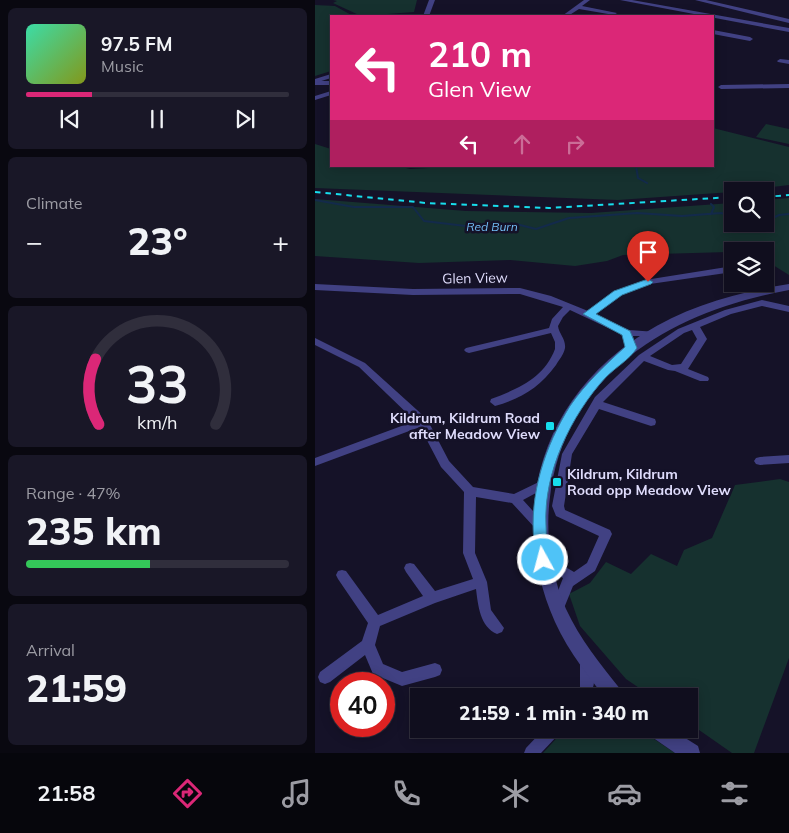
<!DOCTYPE html>
<meta charset="utf-8">
<style>
body{margin:0;font-family:Mulish,sans-serif;background:#191727;color:#f1f3f6;height:100vh;display:flex;flex-direction:column;font-size:19px;white-space:nowrap}
*{box-sizing:border-box;margin:0}
p{font-size:16px;color:#9c9ca4}
.icon{flex:none;width:28px;height:28px;fill:none;stroke:currentColor;stroke-width:2;stroke-linecap:round;stroke-linejoin:round}
.map{position:relative;flex:1;overflow:hidden}
.side{display:flex;flex-direction:column;gap:8px;padding:8px;background:#090810;width:315px}
.side>*{flex:none}
.hud{position:absolute;left:15px;top:15px;width:384px;height:152px;border-radius:0px;box-shadow:0 2px 12px #0003,0 0 0 1px #302e3c;background:#db2777;color:#fff;overflow:hidden}
.buttons{position:absolute;left:409px;top:182px;display:grid;gap:10px}
.buttons a{display:grid;place-items:center;width:50px;height:50px;border-radius:0px;background:#100e1e;box-shadow:0 2px 12px #0003,0 0 0 1px #302e3c;font-size:25px}
.speed{position:absolute;left:15px;top:672px;display:flex;gap:10px;font-size:25px;font-weight:700;text-align:center}
.speed>*{display:grid;place-content:center;width:65px;height:65px;border-radius:50%;background:#100e1e;box-shadow:0 2px 12px #0003,0 0 0 1px #302e3c;line-height:1}
.speed .limit{border:8px solid #d22;background:#fff;color:#111}
.pin{position:absolute;display:grid;place-items:center;width:42px;height:42px;color:#fff;margin:-51px -21px;border-radius:50% 50% 50% 0;rotate:-45deg;box-shadow:0 0 5px #0007}
.pin .icon{rotate:45deg}
.me{position:absolute;width:55px;margin:-28px;rotate:353deg;stroke-linejoin:round;filter:drop-shadow(0 0 4px #0008)}
.turn{display:flex;align-items:center;gap:18px;height:105px;padding:0 15px;font-size:22px}
.turn .icon{width:65px;height:65px;stroke-width:2.5}
.turn b{display:block;font-size:35px;line-height:42px}
.lanes{display:flex;align-items:center;height:48px;padding:0 15px;background:#0003;justify-content:center;gap:25px;direction:ltr}
.lanes .off{opacity:.35}
.big{font-size:38px;font-weight:800;line-height:1.1}
.side .card{flex:1;display:flex;flex-direction:column;justify-content:center;gap:8px;min-width:0;padding:0 18px;border-radius:8px;background:#191727}
.side .dial{align-items:center;gap:0}
.dial svg{height:130px;overflow:visible;fill:none;stroke:#302e3c;stroke-width:7;stroke-linecap:round;text-anchor:middle}
.dial text{fill:#f1f3f6;stroke:none}
.song{display:flex;align-items:center;gap:15px}
.cover{width:60px;height:60px;border-radius:8px;background:linear-gradient(135deg,hsl(160 70% 55%),hsl(70 70% 35%))}
.played{height:5px;border-radius:2px;background:linear-gradient(90deg,#db2777 25%,#302e3c 25%)}
.keys{display:flex;justify-content:space-around;direction:ltr}
.heat{display:flex;justify-content:space-between;align-items:center;font-size:28px;direction:ltr}
.charge{height:8px;border-radius:4px;background:linear-gradient(90deg,#34c759 47%,#302e3c 0)}
.trip{position:absolute;left:95px;top:688px;width:288px;height:50px;border-radius:0px;background:#100e1e;box-shadow:0 2px 12px #0003,0 0 0 1px #302e3c;font-weight:800;line-height:50px;text-align:center}
.dock{display:flex;height:80px;justify-content:space-around;align-items:center;background:#06060c;color:#9c9ca4}
.dock .icon{width:35px;height:35px}
.dock .active{color:#db2777}
.dock b{font-size:22px;color:#f1f3f6}
main{display:flex;flex:1;min-height:0}
.map>svg:first-child{display:block}
.green{fill:#16312f}
.lines{fill:none;stroke-linecap:round;stroke-linejoin:round}
.stream{stroke:#132a4b;stroke-width:2}
.minor{fill:#414183;fill-rule:evenodd}
.tertiary{fill:#414183;fill-rule:evenodd}
.rail{stroke:#17deed;stroke-width:2;stroke-dasharray:5.5 5;stroke-linecap:butt}
.route{fill:#4fc3f7;stroke:#337fa1}
.poi-dot{fill:#17deed;stroke:#151228;stroke-width:2}
.labels{text-anchor:middle;dominant-baseline:central;stroke-width:5;stroke-linejoin:round;paint-order:stroke}
.far-water-label{font-size:12px;font-style:italic;fill:#72bcf4;stroke:#151228}
.street-label{font-size:14px;fill:#dfdcfc;stroke:#151228}
.poi-label{font-size:14px;font-weight:bold;fill:#dfdcfc;stroke:#151228;text-anchor:end}
</style>
<main>
<section class="side">
<div class="card">
<div class="song"><i class="cover"></i><div><b>97.5 FM</b><p>Music</p></div></div>
<div class="played"></div>
<div class="keys"><svg class="icon" aria-label="previous" viewBox="0 0 24 24"><path d="M18 5L8 12l10 7zM5 5v14"/></svg><svg class="icon" aria-label="pause" viewBox="0 0 24 24"><path d="M8 5v14M16 5v14"/></svg><svg class="icon" aria-label="next" viewBox="0 0 24 24"><path d="M6 5l10 7-10 7zM19 5v14"/></svg></div>
</div>
<div class="card"><p>Climate</p>
<div class="heat"><a>−</a><b class="big">23°</b><a>+</a></div>
</div>
<div class="card dial"><svg viewBox="0 0 100 80">
<path d="M14 69A42 42 0 1 1 86 69"/>
<path d="M14 69A42 42 0 0 1 12 29" stroke="#db2777"/>
<text x="50" y="56" font-size="32" font-weight="700">33</text>
<text x="50" y="72" font-size="11">km/h</text>
</svg></div>
<div class="card"><p>Range · 47%</p><b class="big">235 km</b><div class="charge"></div></div>
<div class="card"><p>Arrival</p><b class="big">21:59</b></div>
</section>
<div class="map">
<svg width="474" height="753" viewBox="0 0 474 753">
<rect width="100%" height="100%" fill="#151228"/>
<!-- green -->
<path class="green" d="M18,0h84l-3,12 -53,4 -28,-13 4,-2z
M0,5l20,1 18,10h-22v55l-16,5z
M451,124l23,5v15l-33,-7z
M398,128l76,19v38l-57,7 -114,8 -303,-12v-44l16,5v17h67l12,3 60,-3h243z
M474,198v77l-24,-15v-9l-142,4 -16,6 -32,5 -65,-6 -91,3 -104,-7v-57l151,12 125,2 141,-10 1,21h32v-24z
M465,479l9,3v176l-35,95h-22l-43,-30v-27h-38l-25,-17 -46,-53 -11,-32 21,-11 16,-21 25,12 20,-20 26,12 7,-16 28,-12 23,-53z
M250,729h74l36,24h-132z"/>
<g class="lines">
<!-- stream -->
<path class="stream" d="M321,166l2,12 9,5
M0,200l39,7h59l11,14 50,6 42,-3 20,5 33,-11 68,-5 45,3 39,-3 12,3
M396,204l3,3 -3,7
M450,222l14,-7 10,-1"/>
<!-- minor -->
<path class="minor" d="M269,0h6l-8,6 35,7 -3,2 -35,-6 -11,7h-6z
M305,0h12l157,28v4z
M398,30l37,7 3,2 -3,2 -37,-7z
M465,59l9,1v4l-11,-2 -1,-1z
M0,81h16v4h-16z
M474,84v4l-68,1 -3,-2 3,-2z
M16,91v4l-16,5v-4z
M418,266v6l-83,12 -29,11 -26,19 34,16 27,2 2,2 -2,2h-23l3,12 -5,3 -5,-3 -3,-13 -53,-25 -7,7 -5,9c1,8 8,13 7,22 -1,6 -6,12 -9,17 -17,23 -34,33 -61,41l-5,-4 1,-3c27,-10 53,-21 64,-50v-7l-4,-9 -82,20 -3,-1 -2,-2 2,-2 83,-20 3,-9 11,-12 -43,-13 -107,1 -98,-5v-6l98,5 107,-1 31,8 37,15 27,-20 30,-11z
M447,300l27,6v6l-27,-6 -31,8 -31,13 7,12 -19,30 20,8 1,2 -1,2h-8l-25,-10 -7,-1 -24,-9 -41,41 52,17 1,3 -1,3 -4,1 -52,-17 -27,45 -8,52 1,4 45,20 2,4 -17,37 -22,15 -11,27 -5,2 -5,-2 -1,-4 12,-31 -24,-14 -2,-4 2,-4 4,-1 4,1 27,16 13,-9 12,-27 -43,-20 -4,-10 10,-52 33,-57 44,-42 39,-26 47,-19zM377,330l5,9 -16,25 -9,1 -22,-9 34,-23z
M0,338l50,25 62,56 22,42 24,26 41,7 29,-14 4,1 2,3 -2,3 -24,13 20,22 2,3 -2,3 -4,2 -4,-2 -23,-25 -36,-6 -1,56 12,29 4,28 13,18 -2,4 -5,2c-17,-7 -19,-29 -21,-45l-41,14 -55,23 -5,19 8,19 19,8 33,-9 5,2 2,5 -2,5 -5,2 -33,9 -29,-12 -8,-19 -35,27 -5,2 -5,-2 -2,-5 2,-5 42,-31 6,-18 -30,-44 -2,-4 2,-4 4,-1 4,1 32,44 45,-19 -17,-24 -2,-4 2,-4 4,-1 4,1 21,27 38,-12 -10,-26 1,-61 -23,-25 -21,-40 -105,39v-8l100,-37 -56,-54 -44,-22z
M474,455v8l-29,2 -4,-1 -2,-3 2,-3 4,-1z
M272,656l5,2c5,12 3,27 -2,38h-14l4,-9v-24l2,-5z
M229,729h17l-2,5 -18,19h-17l2,-5z"/>
<!-- tertiary -->
<path class="tertiary" d="M114,0h6l-6,16h-6z
M380,0h11l83,19v4z
M16,74v4l-16,5v-4z
M474,284v6c-115,21 -223,81 -239,207 -5,37 1,78 16,112 14,30 34,55 55,81l3,6h-20c-21,-26 -42,-54 -54,-86 -41,-107 -4,-215 93,-276 44,-28 95,-42 146,-50z
M331,729h25l27,17 2,7h-25l-26,-18z"/>
<!-- rail -->
<path class="rail" d="M0,192l111,11 123,5 184,-11
M450,197l24,-2"/>
</g>
<!-- route -->
<path class="route" d="M333,279l5,3 -2,2 -29,11 -26,19 34,17 7,17c-8,12 -21,19 -31,29 -35,38 -63,96 -60,149 0,11 2,23 4,34l-2,4 -5,2 -5,-2c-4,-7 -4,-15 -4,-22 -5,-48 11,-96 36,-136 15,-22 35,-41 55,-59l-3,-12 -39,-21 31,-23z"/>
<!-- markers -->
<g class="poi-dot">
<rect x="230" y="421" width="10" height="10" rx="2.5"/>
<rect x="237" y="477" width="10" height="10" rx="2.5"/>
</g>
<g class="labels">
<!-- far-water labels -->
<g class="far-water-label">
<text x="177" y="226">Red Burn</text>
</g>
<!-- street labels -->
<g class="street-label">
<text transform="translate(160 278) rotate(-1)">Glen View</text>
</g>
<!-- poi labels -->
<g class="poi-label">
<text x="225" y="418">Kildrum, Kildrum Road<tspan x="225" dy="16">after Meadow View</tspan></text>
<text x="252" y="474" text-anchor="start">Kildrum, Kildrum<tspan x="252" dy="16">Road opp Meadow View</tspan></text>
</g>
</g>
</svg>
<div class="buttons">
<a><svg class="icon" aria-label="search" viewBox="0 0 24 24"><circle cx="10" cy="10" r="6"/><path d="M15 15l6 6"/></svg></a>
<a><svg class="icon" aria-label="layers" viewBox="0 0 24 24"><path d="M12 4l9 5-9 5-9-5zM3 14l9 5 9-5"/></svg></a>
</div>
<div class="speed"><div class="limit">40</div></div>
<div class="pin" style="left:333px;top:282px;background:#d93025"><svg class="icon" aria-label="arrive" viewBox="0 0 24 24"><path d="M6 21V4h12l-3 4 3 4H6"/></svg></div>
<svg class="me" style="left:228px;top:560px" viewBox="-20 -20 40 40"><circle r="17" fill="#4fc3f7" stroke="#fff" stroke-width="3"/><path d="M0-11L8 9 0 5-8 9z" fill="#fff"/></svg>
<div class="trip">21:59 · 1 min · 340 m</div>
<div class="hud">
<div class="turn"><svg class="icon" aria-label="left" viewBox="0 0 24 24"><path d="M17 20v-9H6M10 6l-5 5 5 5"/></svg><div><b>210 m</b>Glen View</div></div>
<div class="lanes"><svg class="icon" aria-label="left" viewBox="0 0 24 24"><path d="M17 20v-9H6M10 6l-5 5 5 5"/></svg><svg class="icon off" aria-label="ahead" viewBox="0 0 24 24"><path d="M12 20V5M6 11l6-6 6 6"/></svg><svg class="icon off" aria-label="right" viewBox="0 0 24 24"><path d="M7 20v-9h11M14 6l5 5-5 5"/></svg></div>
</div>
</div>
</main>
<nav class="dock">
<b>21:58</b>
<svg class="icon active" aria-label="directions" viewBox="0 0 24 24"><path d="M12 3l9 9-9 9-9-9zM9 14v-3h6M13 9l2 2-2 2"/></svg>
<svg class="icon" aria-label="music" viewBox="0 0 24 24"><path d="M9 18V5l10-2v13"/><circle cx="6" cy="18" r="3"/><circle cx="16" cy="16" r="3"/></svg>
<svg class="icon" aria-label="phone" viewBox="0 0 24 24"><path d="M5 4h4l2 5-3 2q2 4 5 5l2-3 5 2v4C11 20 4 13 5 4z"/></svg>
<svg class="icon" aria-label="climate" viewBox="0 0 24 24"><path d="M12 3v18M4 7l16 10M4 17L20 7"/></svg>
<svg class="icon" aria-label="car" viewBox="0 0 24 24"><path d="M5 17H2v-5l4-1 3-4h7l3 4 3 1v5h-3M9 17h6M6 11h13"/><circle cx="7" cy="17" r="2"/><circle cx="17" cy="17" r="2"/></svg>
<svg class="icon" aria-label="filters" viewBox="0 0 24 24"><path d="M4 7h16M4 17h16"/><circle cx="9" cy="7" r="2"/><circle cx="15" cy="17" r="2"/></svg>
</nav>
